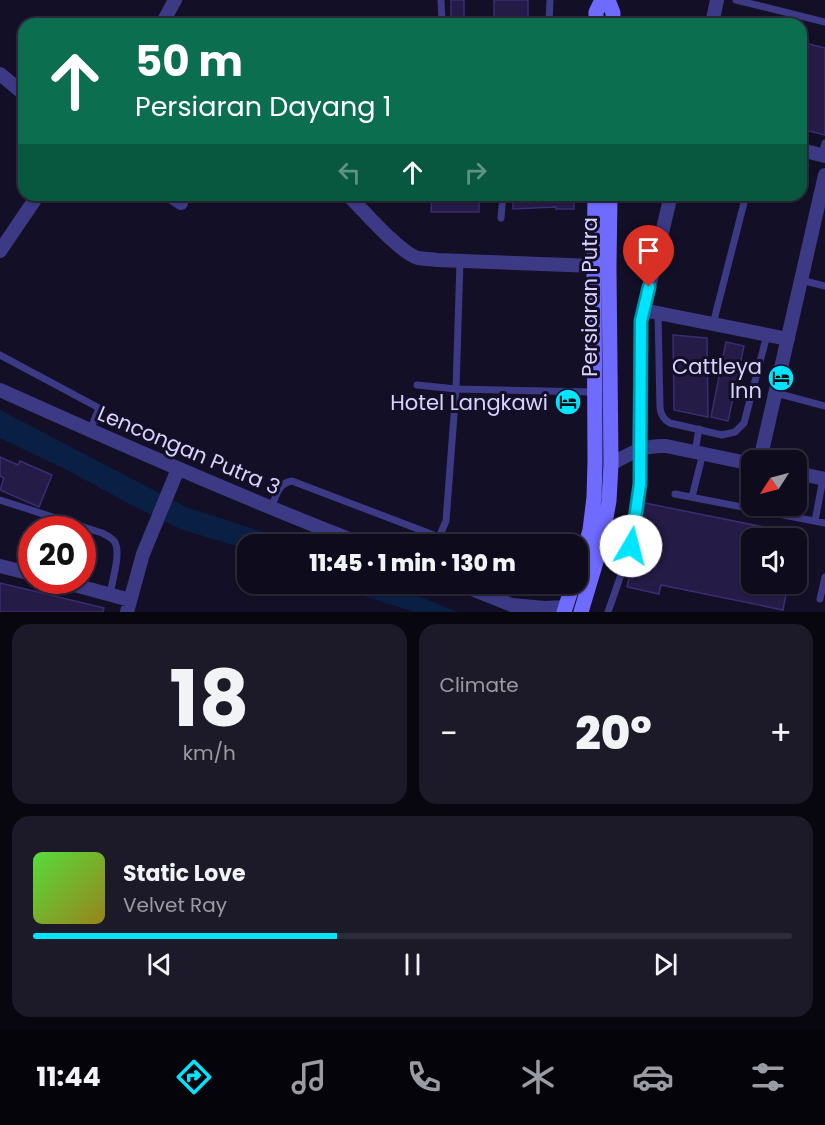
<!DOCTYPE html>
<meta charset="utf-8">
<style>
body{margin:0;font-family:Poppins,sans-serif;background:#1c1929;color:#f1f3f6;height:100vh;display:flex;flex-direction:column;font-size:22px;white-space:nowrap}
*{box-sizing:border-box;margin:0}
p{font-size:20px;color:#9b9ba3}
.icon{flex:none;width:33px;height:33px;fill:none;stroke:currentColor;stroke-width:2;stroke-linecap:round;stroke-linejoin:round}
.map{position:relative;height:612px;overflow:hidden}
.sheet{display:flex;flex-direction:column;gap:12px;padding:12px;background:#08060f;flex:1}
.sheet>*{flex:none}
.banner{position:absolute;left:18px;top:18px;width:789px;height:183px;border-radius:18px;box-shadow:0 2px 4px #0004,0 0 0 2px #2e2b3b;background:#0b6e4f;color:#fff;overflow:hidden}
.needle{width:39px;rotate:234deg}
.tools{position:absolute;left:741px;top:450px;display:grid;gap:12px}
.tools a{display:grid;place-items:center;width:66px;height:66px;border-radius:12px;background:#0e0b1c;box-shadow:0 2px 4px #0004,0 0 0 2px #2e2b3b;font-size:30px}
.speed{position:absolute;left:18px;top:516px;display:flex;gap:12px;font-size:30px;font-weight:700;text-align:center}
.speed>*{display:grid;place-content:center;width:78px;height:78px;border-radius:50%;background:#0e0b1c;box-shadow:0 2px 4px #0004,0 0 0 2px #2e2b3b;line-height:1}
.speed .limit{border:9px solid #d22;background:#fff;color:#111}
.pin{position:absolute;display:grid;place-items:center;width:51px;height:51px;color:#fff;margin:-62px -26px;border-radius:50% 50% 50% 0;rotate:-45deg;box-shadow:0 0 6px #0007}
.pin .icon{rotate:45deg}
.me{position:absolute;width:66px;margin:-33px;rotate:8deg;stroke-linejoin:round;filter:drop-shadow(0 0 4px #0008)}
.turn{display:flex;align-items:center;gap:21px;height:126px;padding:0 18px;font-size:27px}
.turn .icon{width:78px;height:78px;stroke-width:2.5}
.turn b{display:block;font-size:42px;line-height:51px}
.lanes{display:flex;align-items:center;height:57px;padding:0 18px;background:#0003;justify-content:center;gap:30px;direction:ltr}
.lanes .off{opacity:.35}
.big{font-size:45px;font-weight:800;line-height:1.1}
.sheet .widget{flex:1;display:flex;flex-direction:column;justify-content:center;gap:9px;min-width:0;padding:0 21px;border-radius:18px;background:#1c1929}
.sheet .dial{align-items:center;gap:0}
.dial b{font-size:78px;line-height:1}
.song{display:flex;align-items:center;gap:18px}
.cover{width:72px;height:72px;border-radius:9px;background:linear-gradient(135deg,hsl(110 70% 55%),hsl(50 70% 35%))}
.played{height:6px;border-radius:3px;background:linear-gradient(90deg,#00e5ff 40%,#2e2b3b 40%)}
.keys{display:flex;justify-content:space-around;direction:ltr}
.heat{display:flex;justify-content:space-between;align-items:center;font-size:33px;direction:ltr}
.sheet .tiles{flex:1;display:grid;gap:12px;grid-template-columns:1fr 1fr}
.widget:last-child{grid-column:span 2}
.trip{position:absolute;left:237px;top:534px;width:351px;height:60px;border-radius:18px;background:#0e0b1c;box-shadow:0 2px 4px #0004,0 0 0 2px #2e2b3b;font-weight:800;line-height:60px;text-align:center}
.tab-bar{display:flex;height:96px;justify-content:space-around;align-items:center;background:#06040b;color:#9b9ba3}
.tab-bar .icon{width:42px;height:42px}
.tab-bar .current{color:#00e5ff}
.tab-bar b{font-size:27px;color:#f1f3f6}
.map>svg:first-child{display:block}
.water{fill:#0a1f44}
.building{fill:#241b47;stroke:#3b2d73;stroke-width:1.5}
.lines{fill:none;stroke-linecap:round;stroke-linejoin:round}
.lane{stroke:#3d3a85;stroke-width:7}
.street{stroke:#3d3a85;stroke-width:14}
.secondary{stroke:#6f6bff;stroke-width:15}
.route-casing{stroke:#0095a6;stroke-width:15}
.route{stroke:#00e5ff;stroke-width:10}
.labels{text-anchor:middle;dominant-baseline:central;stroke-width:6;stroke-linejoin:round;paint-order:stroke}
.street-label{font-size:21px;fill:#d9d4ff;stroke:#130f26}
.poi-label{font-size:21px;fill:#d9d4ff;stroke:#130f26;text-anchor:end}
</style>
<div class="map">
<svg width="825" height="612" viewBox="0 0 825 612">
<rect width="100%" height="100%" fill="#130f26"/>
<!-- water -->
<path class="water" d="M0,410l186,97 89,29 21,8h-48l-1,5 -64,-19 -48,-23 -68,-37 -67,-32z
M333,584h56l68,28h-43l-72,-23z"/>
<!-- building -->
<path class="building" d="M451,0h13v24h-13z
M494,0h34v24h-34z
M801,42l24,6v87l-24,-6z
M432,195h47v17h-48z
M542,195h32v14h-18v-2l-43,2v-12z
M673,335l34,3 1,79 -34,-7z
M726,342l18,4 -16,75 -17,-4z
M0,457l18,8 2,-4 32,14 -13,32 -39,-17 4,-12 -4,-2z
M645,503l153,31v4h-46v46h36l-5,26 -122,-25 -2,9 -32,-7z
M0,583l104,25 -1,4h-103z"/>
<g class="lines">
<!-- lane -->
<path class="lane" d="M441,0l1,24
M736,0l89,22
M549,24l1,-24
M822,155l3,-12
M501,218l2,-23
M801,280l24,6
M658,313l2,95c1,7 4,12 10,15l52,12 13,-3 9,-9 23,-88
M713,324l33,-129
M0,355l99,53 -9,23
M417,385l39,4 138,3
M776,393l49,13
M695,452l4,-23
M675,494l150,29
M692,497l11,-44
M0,500l102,33c4,2 9,4 12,8 8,10 -2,40 -4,53
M271,508c5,-11 7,-25 21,-27l147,56
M815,521l8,-42
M433,544l6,-7 7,-16 10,-132 4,-128
M820,599l5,-22
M608,612l23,-66 9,-62 -1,-36"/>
<!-- street -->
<path class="street" d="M162,24l13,-24
M712,24l5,-24
M0,74l24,20
M801,150l24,6
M169,195l12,8
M348,195c15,15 52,58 70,63 6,1 13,1 19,2l157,6
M0,251l38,-56
M643,310l145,29
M0,390c120,54 240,107 362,154
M639,448l2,-127 30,-126
M760,460l65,-285
M611,464c21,-11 31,-19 55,-18l86,18
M796,473l29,6
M0,566l32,8
M56,580l74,20
M459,584l53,21 10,7
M512,605l33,3 20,-1
M127,612l16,-58 35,-85"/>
<!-- secondary -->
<path class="secondary" d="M608,0l5,13v11
M596,24v-12l6,-12
M578,571l12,-41 4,-33 1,-35 -1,-196 1,-71
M564,612l9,-28
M581,612l20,-67 8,-44 2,-37 -2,-196 1,-73"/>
</g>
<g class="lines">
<defs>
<path id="route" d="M631,546l9,-62 1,-163 8,-34"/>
</defs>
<!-- route casing -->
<use href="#route" class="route-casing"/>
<!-- route -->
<use href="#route" class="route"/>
</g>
<!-- icons -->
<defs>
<symbol id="hotel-disc" viewBox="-11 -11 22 22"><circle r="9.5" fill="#00e5ff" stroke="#130f26"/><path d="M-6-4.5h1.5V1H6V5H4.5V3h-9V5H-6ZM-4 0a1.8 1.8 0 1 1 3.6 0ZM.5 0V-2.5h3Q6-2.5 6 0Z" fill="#111"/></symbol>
</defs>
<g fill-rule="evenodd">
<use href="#hotel-disc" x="766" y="363" width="30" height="30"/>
<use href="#hotel-disc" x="553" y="387" width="30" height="30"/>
</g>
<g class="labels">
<!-- street labels -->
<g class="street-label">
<text transform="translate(589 297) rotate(-90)">Persiaran Putra</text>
<text transform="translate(189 450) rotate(23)">Lencongan Putra 3</text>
</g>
<!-- poi labels -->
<g class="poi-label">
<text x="762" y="366">Cattleya<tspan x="762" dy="24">Inn</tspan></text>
<text x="548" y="402">Hotel Langkawi</text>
</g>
</g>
</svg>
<div class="tools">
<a><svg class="needle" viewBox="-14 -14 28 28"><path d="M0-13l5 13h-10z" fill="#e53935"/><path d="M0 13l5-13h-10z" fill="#9b9ba3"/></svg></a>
<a><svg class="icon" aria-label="sound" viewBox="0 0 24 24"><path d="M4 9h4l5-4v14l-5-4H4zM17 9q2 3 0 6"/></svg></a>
</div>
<div class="speed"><div class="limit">20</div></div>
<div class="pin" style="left:649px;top:287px;background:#d93025"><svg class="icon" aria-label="arrive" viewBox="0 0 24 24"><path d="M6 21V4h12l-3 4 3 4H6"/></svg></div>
<svg class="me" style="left:631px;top:546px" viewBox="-20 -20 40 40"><circle r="19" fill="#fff"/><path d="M0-13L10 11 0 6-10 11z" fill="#00e5ff"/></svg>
<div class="trip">11:45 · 1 min · 130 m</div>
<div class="banner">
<div class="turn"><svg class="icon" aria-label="ahead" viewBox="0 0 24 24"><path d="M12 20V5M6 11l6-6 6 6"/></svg><div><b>50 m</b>Persiaran Dayang 1</div></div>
<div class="lanes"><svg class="icon off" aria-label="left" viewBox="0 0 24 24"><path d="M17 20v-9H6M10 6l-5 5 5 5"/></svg><svg class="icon" aria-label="ahead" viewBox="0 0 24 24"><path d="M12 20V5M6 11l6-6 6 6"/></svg><svg class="icon off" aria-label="right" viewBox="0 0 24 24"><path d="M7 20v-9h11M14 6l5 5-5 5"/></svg></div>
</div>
</div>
<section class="sheet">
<div class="tiles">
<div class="widget dial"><b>18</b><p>km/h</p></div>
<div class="widget"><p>Climate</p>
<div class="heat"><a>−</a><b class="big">20°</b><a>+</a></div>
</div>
<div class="widget">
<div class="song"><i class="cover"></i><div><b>Static Love</b><p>Velvet Ray</p></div></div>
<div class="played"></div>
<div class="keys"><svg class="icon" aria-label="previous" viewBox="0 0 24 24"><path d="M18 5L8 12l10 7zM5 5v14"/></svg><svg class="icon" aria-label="pause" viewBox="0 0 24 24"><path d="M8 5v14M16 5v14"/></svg><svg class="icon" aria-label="next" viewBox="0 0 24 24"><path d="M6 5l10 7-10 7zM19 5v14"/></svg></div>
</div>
</div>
</section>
<nav class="tab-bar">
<b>11:44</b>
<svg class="icon current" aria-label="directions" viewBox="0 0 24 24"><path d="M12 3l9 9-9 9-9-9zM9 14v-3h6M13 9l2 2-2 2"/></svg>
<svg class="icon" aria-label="music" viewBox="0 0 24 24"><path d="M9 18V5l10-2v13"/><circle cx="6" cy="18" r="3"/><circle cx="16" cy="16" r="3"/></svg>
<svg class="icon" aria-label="phone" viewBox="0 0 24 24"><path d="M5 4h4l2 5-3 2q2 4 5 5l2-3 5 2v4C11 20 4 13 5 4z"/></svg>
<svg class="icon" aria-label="climate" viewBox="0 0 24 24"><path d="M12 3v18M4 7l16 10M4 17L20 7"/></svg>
<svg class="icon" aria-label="car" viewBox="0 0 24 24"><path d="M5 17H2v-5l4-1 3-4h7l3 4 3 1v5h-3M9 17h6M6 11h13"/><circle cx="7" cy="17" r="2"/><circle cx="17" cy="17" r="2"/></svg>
<svg class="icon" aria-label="filters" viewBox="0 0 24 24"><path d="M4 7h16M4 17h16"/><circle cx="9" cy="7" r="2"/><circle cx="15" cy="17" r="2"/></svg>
</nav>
